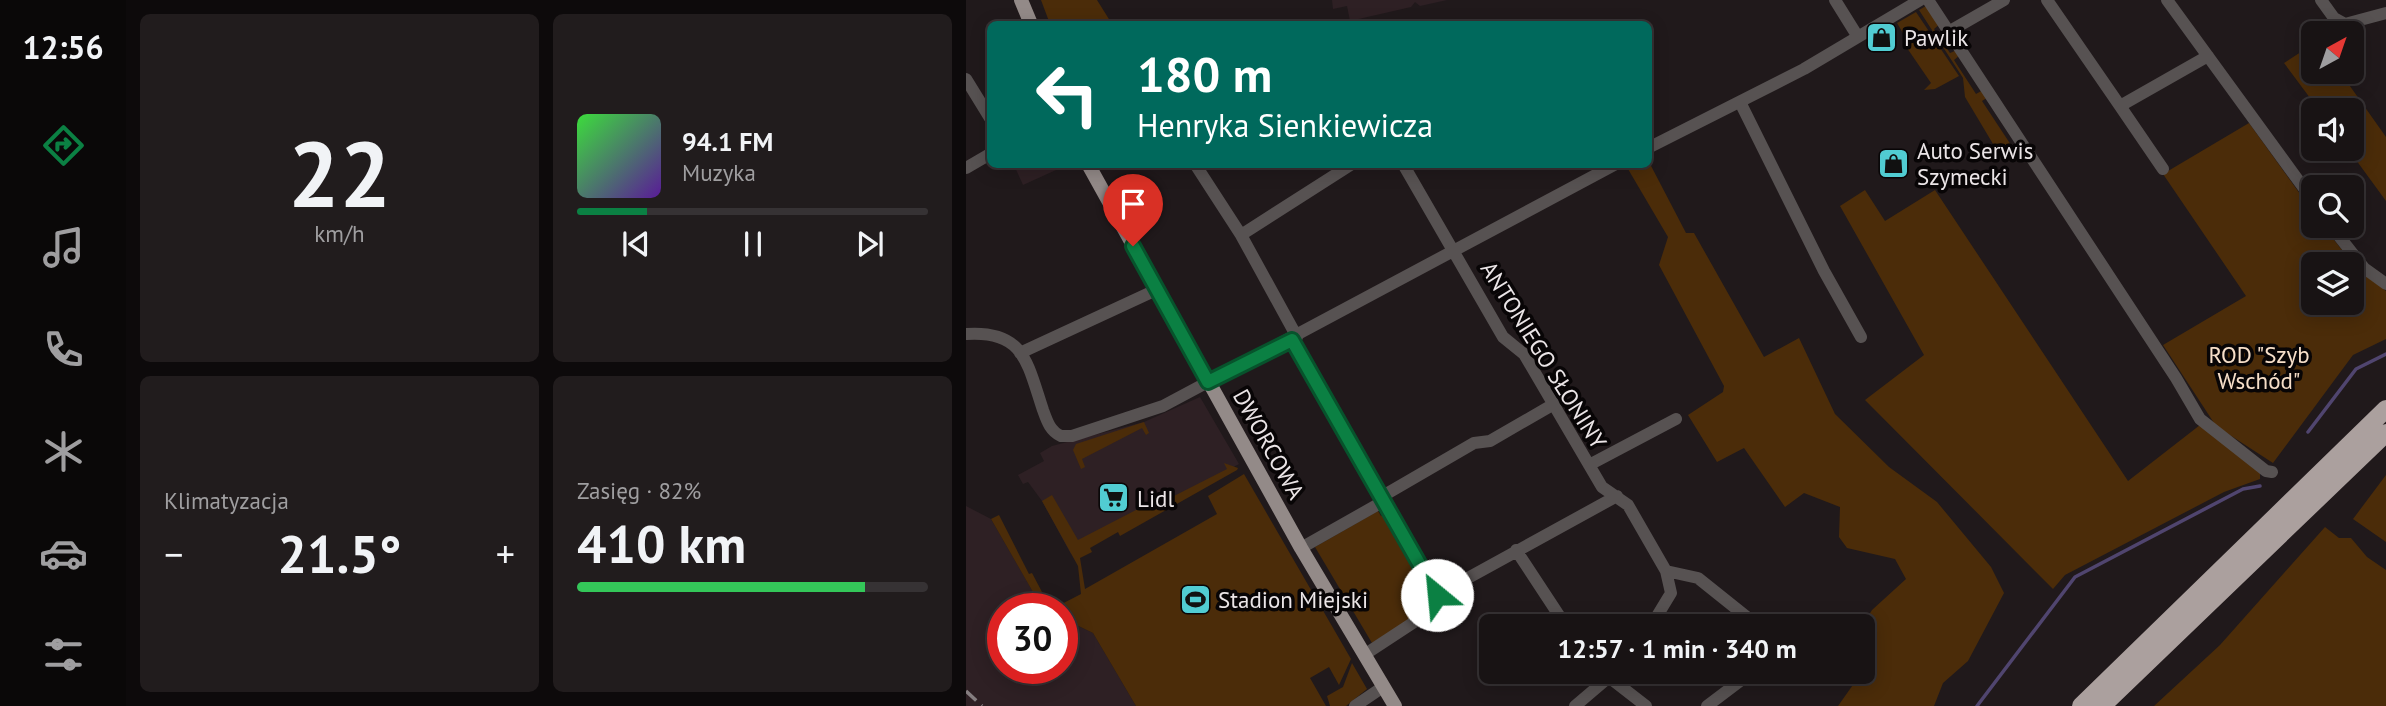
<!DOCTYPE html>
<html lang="pl">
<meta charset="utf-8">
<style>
body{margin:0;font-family:"PT Sans",sans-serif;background:#211c1d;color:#f1f3f6;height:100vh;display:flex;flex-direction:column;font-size:26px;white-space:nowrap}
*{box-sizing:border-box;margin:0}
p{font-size:23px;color:#9f9ea0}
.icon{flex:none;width:38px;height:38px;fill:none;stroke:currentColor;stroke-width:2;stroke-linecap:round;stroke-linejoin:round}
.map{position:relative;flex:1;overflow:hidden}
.sheet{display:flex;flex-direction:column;gap:14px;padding:14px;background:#0d0a0b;width:840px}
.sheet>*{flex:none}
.hud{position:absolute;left:21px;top:21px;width:665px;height:147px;border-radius:10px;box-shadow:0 4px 18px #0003,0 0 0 2px #363234;background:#00695c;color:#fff;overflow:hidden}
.needle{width:46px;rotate:40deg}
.buttons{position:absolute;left:1335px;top:21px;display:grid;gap:14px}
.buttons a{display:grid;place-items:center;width:63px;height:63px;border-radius:10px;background:#181314;box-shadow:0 4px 18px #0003,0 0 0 2px #363234;font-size:35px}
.speed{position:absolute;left:21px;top:593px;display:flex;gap:14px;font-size:35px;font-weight:700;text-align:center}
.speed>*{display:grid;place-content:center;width:91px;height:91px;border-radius:50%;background:#181314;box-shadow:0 4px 18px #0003,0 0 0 2px #363234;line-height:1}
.speed .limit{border:10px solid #d22;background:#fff;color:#111}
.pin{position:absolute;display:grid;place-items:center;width:60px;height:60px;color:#fff;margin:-72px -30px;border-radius:50% 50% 50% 0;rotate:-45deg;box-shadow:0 0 7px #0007}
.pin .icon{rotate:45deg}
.me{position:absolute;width:77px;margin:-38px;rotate:332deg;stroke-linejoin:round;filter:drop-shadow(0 0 5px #0008)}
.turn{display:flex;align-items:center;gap:24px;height:147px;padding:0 35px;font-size:32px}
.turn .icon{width:91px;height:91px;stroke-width:2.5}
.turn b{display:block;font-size:49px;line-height:60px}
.big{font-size:52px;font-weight:600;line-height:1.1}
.sheet .tile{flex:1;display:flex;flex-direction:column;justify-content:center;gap:10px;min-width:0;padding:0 24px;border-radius:10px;background:#211c1d}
.sheet .dial{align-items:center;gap:0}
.dial b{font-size:91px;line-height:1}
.song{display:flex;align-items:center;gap:21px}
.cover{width:84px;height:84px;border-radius:10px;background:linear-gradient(135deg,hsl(120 70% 55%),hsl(270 70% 35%))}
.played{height:7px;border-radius:4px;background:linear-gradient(90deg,#0b8043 20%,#363234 20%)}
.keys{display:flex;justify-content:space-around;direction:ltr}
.heat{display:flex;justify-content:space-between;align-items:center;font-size:38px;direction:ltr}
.charge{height:10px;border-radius:5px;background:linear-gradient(90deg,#34c759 82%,#363234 0)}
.sheet .tiles{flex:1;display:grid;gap:14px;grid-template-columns:repeat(2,1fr)}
.trip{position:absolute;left:513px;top:614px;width:396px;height:70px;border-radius:10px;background:#181314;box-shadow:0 4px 18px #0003,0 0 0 2px #363234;font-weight:600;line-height:70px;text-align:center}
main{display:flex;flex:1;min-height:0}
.dock{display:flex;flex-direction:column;width:126px;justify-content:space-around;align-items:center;background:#0a0808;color:#9f9ea0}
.dock .icon{width:49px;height:49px}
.dock .selected{color:#0b8043}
.dock b{font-size:32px;color:#f1f3f6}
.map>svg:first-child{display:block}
.built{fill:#2e2024}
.green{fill:#4b2c09;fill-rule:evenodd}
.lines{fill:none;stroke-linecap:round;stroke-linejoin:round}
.stream{stroke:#50456f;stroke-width:3.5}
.minor{stroke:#575252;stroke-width:12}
.major{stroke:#938a88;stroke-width:14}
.highway{stroke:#aba09e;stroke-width:18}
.rail{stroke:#857e80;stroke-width:3.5;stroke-dasharray:14 7;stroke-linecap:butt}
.route-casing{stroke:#07532c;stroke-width:18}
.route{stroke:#0b8043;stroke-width:12}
.labels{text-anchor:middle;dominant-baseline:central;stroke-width:7;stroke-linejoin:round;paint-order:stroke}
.poi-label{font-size:23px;fill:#ebe5e7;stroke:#080506;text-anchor:start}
.park-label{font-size:23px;fill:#f7dfc9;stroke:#080506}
.street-label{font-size:23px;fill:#ebe5e7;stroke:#080506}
</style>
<main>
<nav class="dock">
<b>12:56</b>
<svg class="icon selected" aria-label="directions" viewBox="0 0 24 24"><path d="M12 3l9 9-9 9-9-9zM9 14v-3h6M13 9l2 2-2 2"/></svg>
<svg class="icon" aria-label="music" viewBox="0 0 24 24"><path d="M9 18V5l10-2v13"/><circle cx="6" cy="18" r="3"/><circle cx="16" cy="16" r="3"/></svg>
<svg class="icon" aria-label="phone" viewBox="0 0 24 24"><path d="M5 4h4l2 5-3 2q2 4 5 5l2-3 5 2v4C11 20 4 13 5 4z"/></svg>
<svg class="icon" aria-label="climate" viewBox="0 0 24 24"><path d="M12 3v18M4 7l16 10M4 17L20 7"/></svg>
<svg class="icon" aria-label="car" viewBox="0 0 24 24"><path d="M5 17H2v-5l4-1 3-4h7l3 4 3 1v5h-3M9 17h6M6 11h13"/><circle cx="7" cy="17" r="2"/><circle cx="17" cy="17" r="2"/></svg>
<svg class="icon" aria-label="filters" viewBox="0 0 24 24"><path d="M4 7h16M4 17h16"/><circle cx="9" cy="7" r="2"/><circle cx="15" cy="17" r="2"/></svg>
</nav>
<section class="sheet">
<div class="tiles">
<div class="tile dial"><b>22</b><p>km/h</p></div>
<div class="tile">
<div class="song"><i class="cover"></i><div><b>94.1 FM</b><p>Muzyka</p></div></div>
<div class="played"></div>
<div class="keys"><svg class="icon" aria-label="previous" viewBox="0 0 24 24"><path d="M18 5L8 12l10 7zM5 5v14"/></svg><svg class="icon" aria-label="pause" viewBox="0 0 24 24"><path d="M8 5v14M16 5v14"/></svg><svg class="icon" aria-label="next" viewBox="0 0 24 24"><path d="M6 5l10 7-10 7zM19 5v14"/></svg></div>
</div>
<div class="tile"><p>Klimatyzacja</p>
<div class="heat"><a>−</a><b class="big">21.5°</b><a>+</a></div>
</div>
<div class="tile"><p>Zasięg · 82%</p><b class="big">410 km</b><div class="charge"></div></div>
</div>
</section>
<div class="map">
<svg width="1420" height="706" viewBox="0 0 1420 706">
<rect width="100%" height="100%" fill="#20191b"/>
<!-- built -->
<path class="built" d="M366,0h115l-27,6 -5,-4 -4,5 -61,14 -3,-15 -14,3z
M48,165h53l-44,20z
M234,397l39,67 -168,90 -29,-53 -14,-19 -5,2 -5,-9 26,-14 -4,-8 12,-7 92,-24z
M0,506l25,13 52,90h-40v59h59v-50l31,15 43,73h-170z"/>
<!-- green -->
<path class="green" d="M75,0h56l15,24h-62z
M960,6l14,18 -6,5 16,24 7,-3 3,5 -6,5 22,34 7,-4 5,7 -6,4 29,44 -8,5 3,6 -4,3 -37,-62 -2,-19 -44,-68z
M950,12l43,64 -24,13 -11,1 7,-7 -24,-35 3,-3 -13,-22z
M1347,44l1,28h26l46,65v64l-38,-52h4v-39h-33l-35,-47z
M1283,123l64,89 1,14h9l30,38 33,27v48l-33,16 -80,108 -57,-37 -53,-81 83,-49 -83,-122zM1348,264h38v39h-38z
M683,162l37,71h8l70,124 35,-19 36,76 54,53 48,35 54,65 13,26 -36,68 -25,22 -9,23h-96l24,-34 4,-12 -4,-34 10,-16 34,-31 -11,-20 -48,-11 -8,-11 1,-30 -36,-14 -19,14 -41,-59 -27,14 -29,-47 35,-23 1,-6 -65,-121 9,-28 -40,-68z
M899,190l20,31 50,-31 193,291 72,-56 60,46v8l-36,13 -159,83 -12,14 -188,-189 59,-45 -84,-149z
M178,422l5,11 -3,2 -4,-7 -60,31 3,8 -4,2 -8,-19 3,-6z
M258,463l14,5 -1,2 -117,66 -2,-4 -28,16 2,4 -12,6 5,31 132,-75 -9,-18 36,-22 107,185 -12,26 -10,-18 -19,11 16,28h-190l-43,-73 -31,-15v-9h-10l29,-15 -3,-28 -36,-65 10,-6 26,45 83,-43 -1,-4 9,-5 5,8 53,-27z
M1420,475v67l-33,-23z
M412,511l3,5 4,-2 46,80 -5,15 -54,34 -57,-96z
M33,515l30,59 3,-1 19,36 -10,-3 -50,-87z
M1359,527l14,11h12l16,19 19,13v136h-232l66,-61z
M386,663l15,26 -21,17h-16l-3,-10 16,-9z"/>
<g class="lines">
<!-- stream -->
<path class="stream" d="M1342,432l48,-63 30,-15
M1011,706l98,-129 168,-88 17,-3"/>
<!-- minor -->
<path class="minor" d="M869,0l23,37
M962,0l248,378 24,41 66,52 6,1
M1081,0l73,106 88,-50
M1201,0l147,202
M1355,0l13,18 11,6 41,-11
M984,31l54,-31
M0,79l24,39
M774,102l84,169 37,66
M1154,106l43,63
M682,148l156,-79 116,-69
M229,164l46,71 56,102
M437,164l100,173 21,17 78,133 26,18 38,66 5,22 -20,33
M0,168l24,-14
M1365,226l33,42 22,16
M275,235l111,-71
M0,334c58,-4 61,28 77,76 4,11 7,21 18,26h11l91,-30 453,-242
M325,340l146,255
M54,353l136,-63
M623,465l87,-46
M415,497l93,-54 16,-2 64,-37
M335,548l83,-47
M550,550l50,76
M700,571l32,7 60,48
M398,655l67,-44 6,-16 180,-99
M644,678l36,28
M389,706l28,-19
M609,706l40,-34
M741,706l45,-34"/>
<!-- major -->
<path class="major" d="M55,0l10,24
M122,164l213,384 94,158"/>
<!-- highway -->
<path class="highway" d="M1115,706l305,-297
M1136,706l284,-273"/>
<!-- rail -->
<path class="rail" d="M0,691l16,15"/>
</g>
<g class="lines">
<defs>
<path id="route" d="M167,246l75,136 84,-42 145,255"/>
</defs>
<!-- route casing -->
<use href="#route" class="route-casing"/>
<!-- route -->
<use href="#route" class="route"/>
</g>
<!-- icons -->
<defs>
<symbol id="shop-square" viewBox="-11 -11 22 22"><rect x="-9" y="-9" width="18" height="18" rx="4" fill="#51ccd2" stroke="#080506"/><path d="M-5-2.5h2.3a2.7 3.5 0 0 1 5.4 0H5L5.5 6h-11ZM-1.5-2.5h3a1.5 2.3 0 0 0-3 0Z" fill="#111"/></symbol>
<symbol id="supermarket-square" viewBox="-11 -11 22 22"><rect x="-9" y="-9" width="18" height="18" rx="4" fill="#51ccd2" stroke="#080506"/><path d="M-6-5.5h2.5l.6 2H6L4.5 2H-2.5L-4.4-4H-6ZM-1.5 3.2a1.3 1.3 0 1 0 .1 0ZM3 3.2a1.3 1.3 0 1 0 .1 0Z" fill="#111"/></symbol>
<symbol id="stadium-square" viewBox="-11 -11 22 22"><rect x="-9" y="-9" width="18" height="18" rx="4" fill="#51ccd2" stroke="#080506"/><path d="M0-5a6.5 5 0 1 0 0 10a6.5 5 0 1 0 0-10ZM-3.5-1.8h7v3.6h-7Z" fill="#111"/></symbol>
</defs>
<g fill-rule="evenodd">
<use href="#shop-square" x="898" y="20" width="35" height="35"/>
<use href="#shop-square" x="910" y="146" width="35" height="35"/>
<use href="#supermarket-square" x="130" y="480" width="35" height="35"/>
<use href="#stadium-square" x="212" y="582" width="35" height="35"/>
</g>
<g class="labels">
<!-- poi labels -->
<g class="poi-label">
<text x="938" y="37">Pawlik</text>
<text x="951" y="150">Auto Serwis<tspan x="951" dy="26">Szymecki</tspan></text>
<text x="171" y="498">Lidl</text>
<text x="252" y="599">Stadion Miejski</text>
</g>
<!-- park labels -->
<g class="park-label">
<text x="1293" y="354">ROD "Szyb<tspan x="1293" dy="26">Wschód"</tspan></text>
</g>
<!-- street labels -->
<g class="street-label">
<text transform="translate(578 355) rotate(58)">ANTONIEGO SŁONINY</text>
<text transform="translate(303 444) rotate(61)">DWORCOWA</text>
</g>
</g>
</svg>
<div class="buttons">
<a><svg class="needle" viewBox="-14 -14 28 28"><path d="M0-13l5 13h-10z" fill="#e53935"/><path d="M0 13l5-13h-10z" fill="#9f9ea0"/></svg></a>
<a><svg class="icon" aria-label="sound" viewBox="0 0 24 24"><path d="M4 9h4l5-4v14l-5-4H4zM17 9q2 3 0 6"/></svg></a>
<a><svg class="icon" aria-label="search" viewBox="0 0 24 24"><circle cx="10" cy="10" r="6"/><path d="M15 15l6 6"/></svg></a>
<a><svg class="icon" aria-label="layers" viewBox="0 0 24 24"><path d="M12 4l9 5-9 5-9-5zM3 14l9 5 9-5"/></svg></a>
</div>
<div class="speed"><div class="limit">30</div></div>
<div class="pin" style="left:167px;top:246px;background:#d93025"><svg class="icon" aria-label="arrive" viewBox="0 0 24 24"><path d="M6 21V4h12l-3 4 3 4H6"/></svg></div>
<svg class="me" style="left:471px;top:595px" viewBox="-20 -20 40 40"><circle r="19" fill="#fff"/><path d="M0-13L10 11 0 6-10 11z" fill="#0b8043"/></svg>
<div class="trip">12:57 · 1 min · 340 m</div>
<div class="hud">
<div class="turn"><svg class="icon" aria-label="left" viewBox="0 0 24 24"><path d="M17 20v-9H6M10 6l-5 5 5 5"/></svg><div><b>180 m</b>Henryka Sienkiewicza</div></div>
</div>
</div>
</main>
